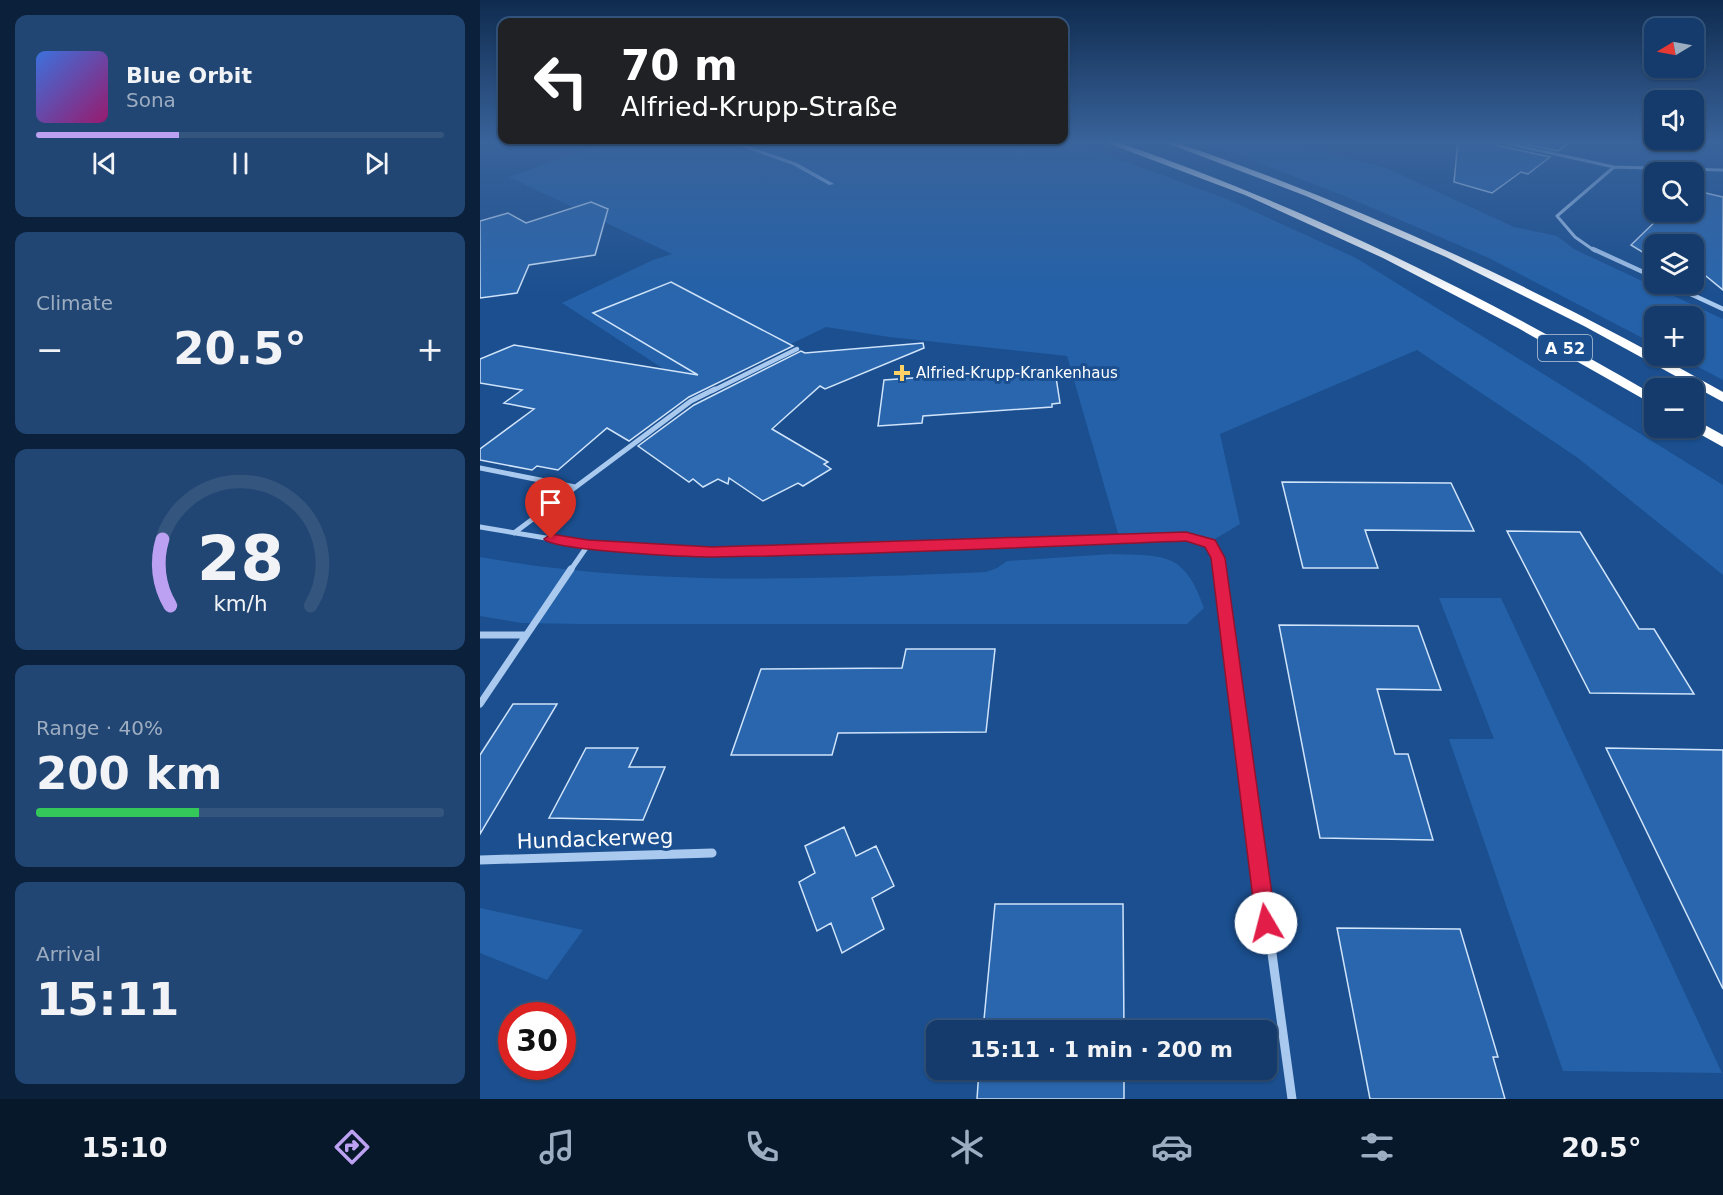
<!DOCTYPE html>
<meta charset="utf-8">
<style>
body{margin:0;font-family:"DejaVu Sans",sans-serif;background:#214673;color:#f1f3f6;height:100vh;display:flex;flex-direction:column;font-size:22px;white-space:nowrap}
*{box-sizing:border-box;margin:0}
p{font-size:20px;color:#9dadc1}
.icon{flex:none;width:33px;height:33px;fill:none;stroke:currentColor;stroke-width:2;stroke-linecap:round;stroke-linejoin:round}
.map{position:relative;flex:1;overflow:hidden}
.sheet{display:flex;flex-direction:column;gap:15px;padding:15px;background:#0b203b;width:480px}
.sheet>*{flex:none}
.guide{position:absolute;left:18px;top:18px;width:570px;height:126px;border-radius:12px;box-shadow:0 2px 4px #0004,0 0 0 2px #33557e;background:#202124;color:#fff;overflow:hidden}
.needle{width:39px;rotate:260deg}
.tools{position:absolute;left:1164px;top:18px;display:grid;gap:12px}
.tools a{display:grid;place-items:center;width:60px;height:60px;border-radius:12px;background:#143b6b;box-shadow:0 2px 4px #0004,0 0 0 2px #33557e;font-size:30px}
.speed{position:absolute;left:18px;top:1002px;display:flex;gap:12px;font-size:30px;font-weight:700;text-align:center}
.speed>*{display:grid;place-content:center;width:78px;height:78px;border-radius:50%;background:#143b6b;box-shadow:0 2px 4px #0004,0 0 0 2px #33557e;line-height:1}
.speed .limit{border:9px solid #d22;background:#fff;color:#111}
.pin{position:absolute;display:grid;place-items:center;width:51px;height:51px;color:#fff;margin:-62px -26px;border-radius:50% 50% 50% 0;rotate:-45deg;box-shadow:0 0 6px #0007}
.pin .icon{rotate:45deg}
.me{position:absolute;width:66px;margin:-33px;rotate:352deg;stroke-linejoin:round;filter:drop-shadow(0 0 4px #0008)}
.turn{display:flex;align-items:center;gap:21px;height:126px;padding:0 24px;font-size:27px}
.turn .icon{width:78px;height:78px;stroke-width:2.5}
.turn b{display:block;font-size:42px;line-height:51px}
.big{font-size:45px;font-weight:600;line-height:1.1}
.sheet .widget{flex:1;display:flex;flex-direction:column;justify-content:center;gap:9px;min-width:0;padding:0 21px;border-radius:12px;background:#214673}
.sheet .dial{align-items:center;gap:0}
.dial svg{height:156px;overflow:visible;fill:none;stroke:#33557e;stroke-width:7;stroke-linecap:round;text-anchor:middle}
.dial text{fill:#f1f3f6;stroke:none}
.song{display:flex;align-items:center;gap:18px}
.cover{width:72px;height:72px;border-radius:9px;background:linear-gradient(135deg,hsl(220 70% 55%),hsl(320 70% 35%))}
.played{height:6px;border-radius:3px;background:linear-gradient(90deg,#bca0f2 35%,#33557e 35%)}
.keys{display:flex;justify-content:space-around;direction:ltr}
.heat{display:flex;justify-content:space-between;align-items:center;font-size:33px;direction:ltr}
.charge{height:9px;border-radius:4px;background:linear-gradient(90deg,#34c759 40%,#33557e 0)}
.trip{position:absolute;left:446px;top:1020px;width:351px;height:60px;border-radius:12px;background:#143b6b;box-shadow:0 2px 4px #0004,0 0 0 2px #33557e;font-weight:600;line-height:60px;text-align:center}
.tab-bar{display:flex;height:96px;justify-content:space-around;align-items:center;background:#08182b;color:#9dadc1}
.tab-bar .icon{width:42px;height:42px}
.tab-bar .current{color:#bca0f2}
.tab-bar b{font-size:27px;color:#f1f3f6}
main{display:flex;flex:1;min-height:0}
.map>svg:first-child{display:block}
.green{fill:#2461a8}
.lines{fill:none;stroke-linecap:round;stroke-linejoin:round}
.stream{fill:#9cc4f0;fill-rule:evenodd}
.building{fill:#2a66ad;stroke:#cfe3fa;stroke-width:1.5}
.street-far4{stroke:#a9c9ee;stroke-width:3}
.street-far3{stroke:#a9c9ee;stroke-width:4.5}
.street-far2{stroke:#a9c9ee;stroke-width:5}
.street-far1{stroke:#a9c9ee;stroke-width:7}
.street{stroke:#a9c9ee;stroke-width:9}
.highway{fill:#fff;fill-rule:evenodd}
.route{fill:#e11d48;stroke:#92132f;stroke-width:1.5}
.poi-dot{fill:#ffd166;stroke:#1b4f8f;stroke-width:2}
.labels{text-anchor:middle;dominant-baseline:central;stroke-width:6;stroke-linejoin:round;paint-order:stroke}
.far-poi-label{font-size:15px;fill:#fff;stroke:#1b4f8f;text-anchor:start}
.shield{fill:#1b4f8f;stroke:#bbcadd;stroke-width:1.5}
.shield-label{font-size:16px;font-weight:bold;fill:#fff}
.near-street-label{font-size:21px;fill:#fff;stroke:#1b4f8f}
</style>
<main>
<section class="sheet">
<div class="widget">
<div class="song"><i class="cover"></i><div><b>Blue Orbit</b><p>Sona</p></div></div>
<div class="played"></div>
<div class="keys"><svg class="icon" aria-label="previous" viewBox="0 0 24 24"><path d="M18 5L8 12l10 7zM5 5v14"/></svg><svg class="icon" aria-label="pause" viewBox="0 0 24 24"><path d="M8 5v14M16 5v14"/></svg><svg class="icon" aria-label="next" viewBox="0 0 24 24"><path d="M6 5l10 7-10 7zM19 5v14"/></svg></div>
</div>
<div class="widget"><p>Climate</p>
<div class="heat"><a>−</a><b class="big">20.5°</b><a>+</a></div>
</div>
<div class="widget dial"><svg viewBox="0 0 100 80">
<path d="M14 69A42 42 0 1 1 86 69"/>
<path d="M14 69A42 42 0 0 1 10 35" stroke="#bca0f2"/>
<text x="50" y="56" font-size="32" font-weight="700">28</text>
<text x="50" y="72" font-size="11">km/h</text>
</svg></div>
<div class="widget"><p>Range · 40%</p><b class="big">200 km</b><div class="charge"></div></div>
<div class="widget"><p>Arrival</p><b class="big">15:11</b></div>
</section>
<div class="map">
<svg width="1243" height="1099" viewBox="0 0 1243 1099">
<rect width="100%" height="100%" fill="#1b4f8f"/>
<!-- green -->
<path class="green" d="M129,141h461l157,58 129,59 367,227v90l-145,-117 -161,-108 -197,84 20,90 -30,18 -22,-7 -69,2 -52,-181 -178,-19 -63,-10 -130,63 -134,-87 91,-43 19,-6 -163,-77z
M722,141h84l100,27 128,59 43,9 17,13 149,70v61l-46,-24h17v-40h-40v28l-165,-86 -147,-63z
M631,554c54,2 73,-3 93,54l-17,16h-604l-62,-1 -41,-7v-59c167,30 337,22 506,15l11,-4 10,-7z
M959,598h62l221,475 -159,-2 -114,-332h45z
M0,908l103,22 -36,50 -67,-27z"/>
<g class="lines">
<!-- stream -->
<path class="stream" d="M246,141h7l64,22 37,21 -5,1 -36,-20z"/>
</g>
<!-- building -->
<path class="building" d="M978,141h34l3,4 55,12 -22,17 -7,-2 -29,21 -38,-11z
M1032,141h59l-13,10z
M1217,191l26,6v93l-22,-18h-7v-28h-40v15l-23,-14 34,-33h31z
M111,202l17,7 -13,46 -66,10 -12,28 -37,5v-77l28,-8 18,10z
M191,282l122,64 -104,51 -60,44 -22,-13 -49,42 -21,-4 -5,4 -52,-10v-11l54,-40 -30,-6 18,-13 -42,-7v-24l34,-14 184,30 -105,-62z
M443,343l1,5 -99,41 -5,-3 -48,43 56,33 -4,2 7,5 -28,17 -5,-3 -35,18 -34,-23 -1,6 -10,-5 -15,8 -10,-8 -4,3 -51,-36 56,-41 107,-54 4,2z
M562,369l1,2h12l5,32 -8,1v3l-129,9 -1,7 -44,3 6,-46z
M802,482l169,1 23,48 -109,-1 13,38h-75z
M1027,531l73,1 59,97h15l40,65 -104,-1z
M799,625l139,1 23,64 -64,-1 18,65h13l25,86 -113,-2z
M426,649h89l-9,83 -148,1 -6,22h-101l30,-86 141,-1z
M33,704h44l-77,130v-79z
M106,748h52l-9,19h36l-22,53 -94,-2z
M1126,748l117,2v239z
M364,827l12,29 20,-10 18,40 -22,12 12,31 -42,24 -11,-30 -14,8 -18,-49 16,-9 -10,-27z
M515,904h128l1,126h-141z
M857,928l123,1 38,128h-5l12,42h-135z
M499,1070h145v29h-147z"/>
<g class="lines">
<!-- street-far4 -->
<path class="street-far4" d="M1016,141l118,26 109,3
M1115,251l-20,-14 -18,-21 57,-49"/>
<!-- street-far3 -->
<path class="street-far3" d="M1113,249l61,28
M1189,284l54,25
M232,391l85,-42"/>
<!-- street-far2 -->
<path class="street-far2" d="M0,468l95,19
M0,527l108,18 124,7 474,-15 24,6 8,15 2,13
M34,533l177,-132 24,-12
M90,571l18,-26"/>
<!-- street-far1 -->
<path class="street-far1" d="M740,569l31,233
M0,635h46
M0,704l91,-135"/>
<!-- street -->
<path class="street" d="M771,801l41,298
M0,860l232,-7"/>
<!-- highway -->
<path class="highway" d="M622,141h12c190,65 367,153 540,254v10l-136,-77 -135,-70 -138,-63z
M681,141h11c193,66 376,152 551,251v10l-139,-76 -138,-69 -140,-61z
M1214,419l29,16v12l-34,-19h5z"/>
</g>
<!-- sky -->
<linearGradient id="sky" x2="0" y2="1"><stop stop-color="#0f2b4f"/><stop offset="0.48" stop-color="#39639b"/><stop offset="1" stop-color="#39639b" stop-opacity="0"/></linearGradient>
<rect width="1243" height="295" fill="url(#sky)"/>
<!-- route -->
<path class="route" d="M706,532l29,8 10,18 51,365 -3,7 -7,3 -7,-3 -3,-7 -45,-365 -6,-11 -19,-6c-157,6 -315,14 -472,16 -22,0 -161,-6 -170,-18l7,-5 37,6 124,7z"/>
<!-- markers -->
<path class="poi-dot" d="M419 364h6v6h6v6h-6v6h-6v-6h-6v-6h6z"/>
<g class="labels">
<!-- far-poi labels -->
<g class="far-poi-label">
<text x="436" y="373">Alfried-Krupp-Krankenhaus</text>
</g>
<!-- shield labels -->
<rect class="shield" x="1058" y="335" width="54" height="26" rx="4.5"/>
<g class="shield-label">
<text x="1085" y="348">A 52</text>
</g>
<!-- near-street labels -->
<g class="near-street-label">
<text transform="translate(115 839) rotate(-2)">Hundackerweg</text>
</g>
</g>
</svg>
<div class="tools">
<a><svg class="needle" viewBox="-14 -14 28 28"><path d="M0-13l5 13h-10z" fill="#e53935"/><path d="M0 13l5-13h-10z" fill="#9dadc1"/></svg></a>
<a><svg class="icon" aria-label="sound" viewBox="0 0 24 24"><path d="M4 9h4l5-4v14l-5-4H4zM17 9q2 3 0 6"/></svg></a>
<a><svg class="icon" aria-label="search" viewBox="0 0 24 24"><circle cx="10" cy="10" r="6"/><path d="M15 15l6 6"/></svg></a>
<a><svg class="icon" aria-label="layers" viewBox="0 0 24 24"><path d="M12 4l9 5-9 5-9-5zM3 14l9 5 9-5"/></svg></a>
<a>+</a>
<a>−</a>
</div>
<div class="speed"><div class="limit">30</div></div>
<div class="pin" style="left:71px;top:539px;background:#d93025"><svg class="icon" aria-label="arrive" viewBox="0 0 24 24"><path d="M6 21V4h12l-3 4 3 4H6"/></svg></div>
<svg class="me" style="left:786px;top:923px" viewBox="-20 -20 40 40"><circle r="19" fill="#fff"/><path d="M0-13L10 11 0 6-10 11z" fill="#e11d48"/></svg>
<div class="trip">15:11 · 1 min · 200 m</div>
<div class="guide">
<div class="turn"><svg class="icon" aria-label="left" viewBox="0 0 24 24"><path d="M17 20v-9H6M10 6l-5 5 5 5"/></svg><div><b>70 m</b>Alfried-Krupp-Straße</div></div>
</div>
</div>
</main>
<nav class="tab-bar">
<b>15:10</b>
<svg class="icon current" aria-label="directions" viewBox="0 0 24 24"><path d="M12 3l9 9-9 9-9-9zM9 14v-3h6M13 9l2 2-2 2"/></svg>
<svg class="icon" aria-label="music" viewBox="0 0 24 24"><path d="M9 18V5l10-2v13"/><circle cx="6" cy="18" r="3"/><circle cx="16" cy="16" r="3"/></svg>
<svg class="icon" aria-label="phone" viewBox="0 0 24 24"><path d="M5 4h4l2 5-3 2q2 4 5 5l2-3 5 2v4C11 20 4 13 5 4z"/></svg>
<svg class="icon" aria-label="climate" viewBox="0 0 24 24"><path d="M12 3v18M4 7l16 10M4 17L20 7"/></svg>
<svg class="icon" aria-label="car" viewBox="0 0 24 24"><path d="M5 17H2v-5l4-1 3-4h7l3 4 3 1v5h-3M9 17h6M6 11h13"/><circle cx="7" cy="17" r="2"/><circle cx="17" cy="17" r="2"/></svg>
<svg class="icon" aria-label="filters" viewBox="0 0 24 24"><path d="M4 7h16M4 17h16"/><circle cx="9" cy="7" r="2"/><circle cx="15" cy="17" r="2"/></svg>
<b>20.5°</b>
</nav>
